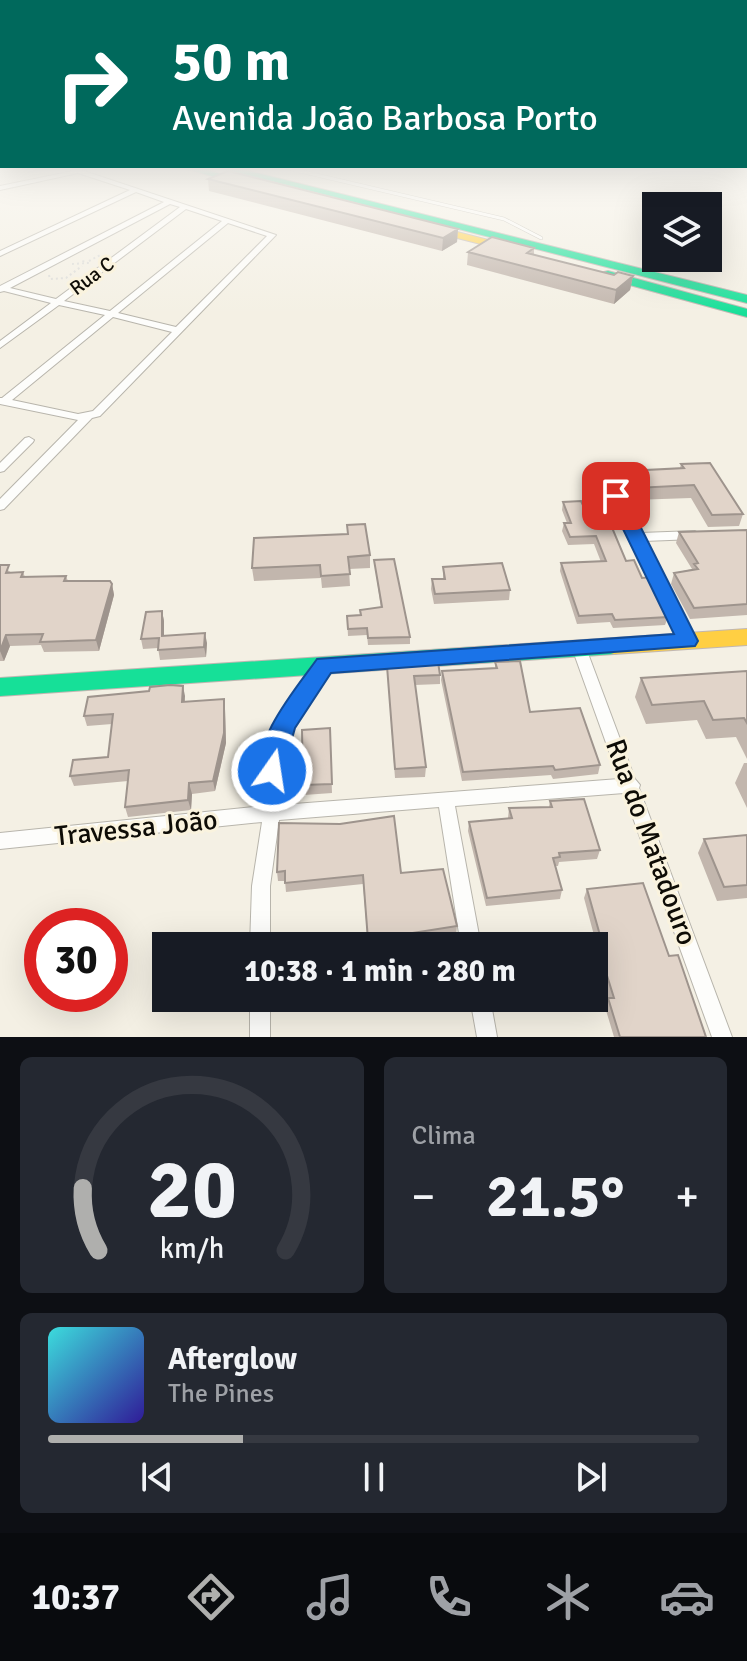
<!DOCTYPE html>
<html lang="pt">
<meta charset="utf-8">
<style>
body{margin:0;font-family:Signika,sans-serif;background:#242831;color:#f1f3f6;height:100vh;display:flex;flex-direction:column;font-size:30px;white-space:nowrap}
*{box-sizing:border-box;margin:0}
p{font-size:26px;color:#9ea1a6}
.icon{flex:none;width:44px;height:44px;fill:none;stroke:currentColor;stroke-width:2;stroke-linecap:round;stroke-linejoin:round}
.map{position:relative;height:1037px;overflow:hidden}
.side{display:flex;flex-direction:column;gap:20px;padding:20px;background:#0d0f14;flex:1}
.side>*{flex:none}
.banner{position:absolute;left:0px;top:0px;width:748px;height:168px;box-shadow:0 8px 32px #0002;background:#00695c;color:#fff;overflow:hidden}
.fabs{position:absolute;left:642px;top:192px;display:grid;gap:16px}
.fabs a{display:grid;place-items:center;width:80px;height:80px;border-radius:0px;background:#171b24;box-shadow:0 8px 32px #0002;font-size:40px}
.speed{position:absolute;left:24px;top:908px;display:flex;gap:16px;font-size:40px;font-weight:700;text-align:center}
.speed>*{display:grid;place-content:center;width:104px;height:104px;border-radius:50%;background:#171b24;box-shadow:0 8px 32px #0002;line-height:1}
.speed .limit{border:12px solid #d22;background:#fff;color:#111}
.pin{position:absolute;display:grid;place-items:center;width:68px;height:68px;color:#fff;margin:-34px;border-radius:16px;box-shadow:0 4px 12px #0006}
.me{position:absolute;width:88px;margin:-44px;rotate:13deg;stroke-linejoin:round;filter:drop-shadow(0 0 6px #0008)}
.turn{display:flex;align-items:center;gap:28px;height:168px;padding:0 40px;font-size:36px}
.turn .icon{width:104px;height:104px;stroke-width:2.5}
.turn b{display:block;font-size:56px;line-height:68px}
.big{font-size:60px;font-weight:700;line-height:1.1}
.side .tile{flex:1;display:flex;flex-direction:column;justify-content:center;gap:12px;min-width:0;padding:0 28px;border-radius:12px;background:#242831}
.side .dial{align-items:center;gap:0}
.dial svg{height:208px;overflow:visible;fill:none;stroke:#363941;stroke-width:7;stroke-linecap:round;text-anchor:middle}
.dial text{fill:#f1f3f6;stroke:none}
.song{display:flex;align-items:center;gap:24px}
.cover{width:96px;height:96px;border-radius:12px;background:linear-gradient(135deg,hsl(180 70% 55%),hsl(250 70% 35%))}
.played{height:8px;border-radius:4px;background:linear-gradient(90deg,#afafad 30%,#363941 30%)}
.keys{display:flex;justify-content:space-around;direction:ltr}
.heat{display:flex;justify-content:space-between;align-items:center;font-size:44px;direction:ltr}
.side .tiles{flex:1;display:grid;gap:20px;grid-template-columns:1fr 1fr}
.tile:last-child{grid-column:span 2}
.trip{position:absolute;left:152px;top:932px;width:456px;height:80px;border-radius:0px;background:#171b24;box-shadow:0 8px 32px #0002;font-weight:700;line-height:80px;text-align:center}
.dock{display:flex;height:128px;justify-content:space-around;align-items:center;background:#090b0e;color:#9ea1a6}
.dock .icon{width:56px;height:56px}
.dock .active{color:#afafad}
.dock b{font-size:36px;color:#f1f3f6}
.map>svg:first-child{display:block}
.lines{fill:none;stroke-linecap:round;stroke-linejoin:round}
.lane-casing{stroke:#b8b5ac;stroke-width:4}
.street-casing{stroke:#b8b5ac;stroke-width:2}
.fast-casing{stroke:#c1b7b2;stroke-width:2}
.slow-casing{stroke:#c1b7b2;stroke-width:2}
.path{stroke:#dcdcd8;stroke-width:2;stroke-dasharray:2 3;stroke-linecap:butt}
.lane{stroke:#fdfdfb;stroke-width:3}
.street{fill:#fdfdfb;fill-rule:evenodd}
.fast{fill:#16e098;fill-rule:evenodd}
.slow{fill:#ffcf43;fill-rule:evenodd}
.wall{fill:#c2b6ad}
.shaded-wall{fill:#9e948d}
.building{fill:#e1d4c9;stroke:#9e948d;stroke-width:2}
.route{fill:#1a73e8;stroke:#114b97;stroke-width:2}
.labels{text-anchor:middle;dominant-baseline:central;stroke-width:6;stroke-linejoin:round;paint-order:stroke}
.far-street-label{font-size:20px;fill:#0e0c06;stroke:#faf3de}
.near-street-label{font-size:28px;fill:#0e0c06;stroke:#faf3de}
</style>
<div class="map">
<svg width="747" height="1037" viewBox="0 0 747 1037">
<rect width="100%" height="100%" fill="#f4f0e4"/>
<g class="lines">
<defs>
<path id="lane" d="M291,169l213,50 37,19"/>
<path id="street" d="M69,169h9l198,66 -176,181 -8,2 -88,91 -4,1v-11l78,-79 -78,-16v-6h2l103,-83 -46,-10 -59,43v-7l51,-38 -47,-12 -4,1v-6l164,-84 -28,-10 -136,64v-5l130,-61 -52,-17 -78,17v-4l73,-15zM170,204l10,3 -124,92 -46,-11zM186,209l36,12 -112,90 -46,-10zM228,223l39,13 -91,91 -58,-14zM113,317l59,15 -79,79 -15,3 -66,-14z
M29,437l5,3 -1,2 -29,29 -4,1v-9l25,-25z
M616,492l6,4 18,37 55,-2 6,4 -6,4 -51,2 51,100 -2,4 -5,1 -5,-1 -2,-4 -71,-145z
M579,643l5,1 2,4 49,131 5,6 -1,3 93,249h-20l-88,-244 -169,13 26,140h-20l-22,-139 -160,13 -9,66v60h-20l2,-60 10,-64 -262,27v-16l264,-27c2,-68 17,-91 56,-145l5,-1 5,1 2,4c-11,18 -24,35 -35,53 -14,27 -16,57 -16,87l338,-26 -47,-131 2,-4z
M250,998h20v39h-20z
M470,998h20l7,39h-20z"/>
<path id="fast" d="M187,169h16l46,13 -5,3z
M225,169h16l506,126v8z
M608,271l139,38v8l-143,-39v-6z
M614,638l7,2 4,6 -4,6 -7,2 -614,42v-18z"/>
<path id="slow" d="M430,225l82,21 2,2 -6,3 -82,-21v-4z
M747,629v16l-133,9 -7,-2 -4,-6 4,-6 7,-2z"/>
</defs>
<!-- lane casing -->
<use href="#lane" class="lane-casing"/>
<!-- street casing -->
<use href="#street" class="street-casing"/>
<!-- fast casing -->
<use href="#fast" class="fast-casing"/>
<!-- slow casing -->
<use href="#slow" class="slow-casing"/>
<!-- path -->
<path class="path" d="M89,261l13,-7
M72,264l16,-1 -8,-3
M49,275l1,4 16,-1 16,-12"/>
<!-- lane -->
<use href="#lane" class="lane"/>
<!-- street -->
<use href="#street" class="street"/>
<!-- fast -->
<use href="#fast" class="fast"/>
<!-- slow -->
<use href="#slow" class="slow"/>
</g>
<!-- wall -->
<path class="wall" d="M208,179l250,50 -1,13 -15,9 -233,-60z
M534,248v7l80,20 19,1 -3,14 -16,14 -147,-39 1,-13z
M681,464l62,50 -4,12 -31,1 -17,-29 -58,2 -9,-17 3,-12 53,-3z
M563,502l27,18 52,58 26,39 -3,8 -52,3 -3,-6 -33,2 -17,-53 1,-8 40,-1 -7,-18 -26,1 -6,-14 2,-8h3l-5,-13z
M347,525l23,30v13l-21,1 1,17 -28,2 -1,-10 -67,3 -2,-13 95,-34z
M747,530v85l-57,4 -19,-35 3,-11 18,-4 -16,-26 3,-11z
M374,560l36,77v7l-42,1 -1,-10 -19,1 -1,-20 14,-1 20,-7z
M0,565l12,8 11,-1 2,5 41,-1 2,5 44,3 2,11 -15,56 -55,1 -3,-7 -31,1 -6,15h-4z
M443,567l67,23 -1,10 -75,4 -3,-15 1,-10h11z
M162,611l2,10v15l43,7 -1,14 -46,3 -2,-12 -15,1 -2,-10z
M495,662l35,50 70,53 -2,9 -45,5 -2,-4 -89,6 -21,-101 1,-9 53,-2z
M387,666l53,9v9l-25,1 11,82 -1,10 -30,1z
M747,671v88l-11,-22 -30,2 -9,-19 -51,4 -11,-27 6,-19z
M183,686l2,16 39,-3 1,10 1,34 -11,48 -23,3 -1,16 -63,7 -3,-10 3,-26 -54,5 -4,-10 38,-19 4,-33 -25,2 -3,-10 65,-25z
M330,728l2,65 -28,2 -1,-10z
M744,763h3v45l-12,-25z
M550,801l50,49 -3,9 -38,3 -1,4h-3l7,24 -2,9 -74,7 -18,-75 1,-9 39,-4 1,-10 40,-1z
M279,823l122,50 56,53 -1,9 -66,11h-22l-5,-62 -77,8 -1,-11h-7l-1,-9z
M747,835v63l-30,3 -19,-48 6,-14z
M587,889l82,67 37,81h-92l-9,-30 3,-9 -7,-24 -7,2v-22h5l-15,-56z
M547,998h34l-1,2 -32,3z"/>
<!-- shaded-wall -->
<path class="shaded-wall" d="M458,229l-1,13 -15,9 1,-13z
M633,276l-3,14 -16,14 2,-14z
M112,584l2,11 -15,56 -3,-11z
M162,611l2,10v25l-2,-10z
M205,633l2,10 -1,14 -2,-10z
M6,635l4,11 -6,15 -4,-10z
M183,686l2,10 -1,16 -2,-10z
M224,699l1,10 1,34 -11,48 -2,-10z
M189,783l3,11 -1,16 -3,-10z"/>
<!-- building -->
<path class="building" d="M228,171l230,58 -15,9 -235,-59z
M492,237l42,11 -7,5 87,22 4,-3 15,4 -17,14 -148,-38z
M710,463l33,51 -31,1 -18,-30 -58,3 -9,-17 57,-3 -3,-4z
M581,501l9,19 18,-2 18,43 8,-1 8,18 11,-1 15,40 -53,3 -3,-6 -33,2 -18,-53 45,-2 -10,-25 -26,1 -6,-14h7l-8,-21z
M365,524l5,31 -22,2 2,17 -29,2 -1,-11 -68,3 2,-30 94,-4 -1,-9z
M747,530v74l-53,4 -20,-35 24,-4 -4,-5 4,-1 -19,-31z
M394,559l16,78 -42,1 -1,-10 -19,1 -1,-13 14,-1 -1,-5 22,-3 -8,-47z
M502,563l8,27 -75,4 -3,-15h13l-2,-12z
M0,565h9l-3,8 17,-1 -2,5 45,-1 -2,5h46l2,3 -16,56 -56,2 3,-8 -37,1 -6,16z
M162,611v25l43,-3 -1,14 -46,3 1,-12 -18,1 5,-27z
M520,661l10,51 50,-4 20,57 -45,5 -2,-4 -90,6 -21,-101 55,-3 -2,-6z
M438,662l2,13 -26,1 12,91 -31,2 -8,-103z
M747,671v52l-3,-5 -31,2 -9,-19 -52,4 -11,-27z
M170,685l13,1 -1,16 42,-3v34l-11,48 -24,2 -1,17 -63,7 4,-37 -59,6 3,-16 35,-3 5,-43 -29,2 4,-19 61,-6 1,-4z
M330,728l2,56 -29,1 -1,-55z
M584,799l16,51 -41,3 1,4 -7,1 9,32 -75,8 -18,-76 43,-4 -3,-10 43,-1 -2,-6z
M394,816l7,57 42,-4 14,57 -89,14 -5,-65 -78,8v-12l-8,1 2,-49 61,1z
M747,835v50l-23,2 -20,-48z
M643,883l26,73 9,-1 28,82h-86l-12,-39h6l-10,-32 -10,1v-13l11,-1 -18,-64z
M574,938l2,8h-75z"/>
<!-- sky -->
<linearGradient id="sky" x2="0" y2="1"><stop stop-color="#91c2ea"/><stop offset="0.54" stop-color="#faf8f3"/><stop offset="1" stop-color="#faf8f3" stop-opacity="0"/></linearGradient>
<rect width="747" height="314" fill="url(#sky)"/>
<!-- route -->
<path class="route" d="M616,491l9,5 73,145 -3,5 -364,27 -36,55 -14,50 -9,3 -8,-3c-17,-33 34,-92 53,-119l357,-25 -67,-138z"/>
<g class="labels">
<!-- far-street labels -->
<g class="far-street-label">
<text transform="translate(92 276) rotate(-37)">Rua C</text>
</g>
<!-- near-street labels -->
<g class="near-street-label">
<text transform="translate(136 828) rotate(-6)">Travessa João</text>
<text transform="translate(651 842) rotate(70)">Rua do Matadouro</text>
</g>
</g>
</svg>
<div class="fabs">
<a><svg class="icon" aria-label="layers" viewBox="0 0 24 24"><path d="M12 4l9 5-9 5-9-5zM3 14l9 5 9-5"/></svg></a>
</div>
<div class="speed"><div class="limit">30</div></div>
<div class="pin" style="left:616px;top:496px;background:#d93025"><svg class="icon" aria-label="arrive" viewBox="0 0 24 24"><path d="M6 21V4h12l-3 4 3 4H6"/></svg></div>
<svg class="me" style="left:272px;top:771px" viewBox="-20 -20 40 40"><circle r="17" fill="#1a73e8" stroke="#fff" stroke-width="3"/><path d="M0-11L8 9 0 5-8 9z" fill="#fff"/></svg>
<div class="trip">10:38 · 1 min · 280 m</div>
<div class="banner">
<div class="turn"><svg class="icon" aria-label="right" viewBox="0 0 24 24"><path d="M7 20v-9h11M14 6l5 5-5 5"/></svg><div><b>50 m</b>Avenida João Barbosa Porto</div></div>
</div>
</div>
<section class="side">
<div class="tiles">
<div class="tile dial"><svg viewBox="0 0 100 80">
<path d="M14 69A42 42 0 1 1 86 69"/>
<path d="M14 69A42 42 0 0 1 8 45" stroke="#afafad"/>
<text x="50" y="56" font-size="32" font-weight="700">20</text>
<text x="50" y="72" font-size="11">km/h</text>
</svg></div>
<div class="tile"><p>Clima</p>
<div class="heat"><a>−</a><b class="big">21.5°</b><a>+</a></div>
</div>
<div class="tile">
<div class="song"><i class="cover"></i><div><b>Afterglow</b><p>The Pines</p></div></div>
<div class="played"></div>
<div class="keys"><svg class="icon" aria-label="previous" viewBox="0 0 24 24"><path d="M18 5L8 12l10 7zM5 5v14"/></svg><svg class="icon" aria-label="pause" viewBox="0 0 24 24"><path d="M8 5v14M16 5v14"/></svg><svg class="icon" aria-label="next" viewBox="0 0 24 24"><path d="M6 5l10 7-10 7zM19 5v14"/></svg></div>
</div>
</div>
</section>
<nav class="dock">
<b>10:37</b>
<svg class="icon active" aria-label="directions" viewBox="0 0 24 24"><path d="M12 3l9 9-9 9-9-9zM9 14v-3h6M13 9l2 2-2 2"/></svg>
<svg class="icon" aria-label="music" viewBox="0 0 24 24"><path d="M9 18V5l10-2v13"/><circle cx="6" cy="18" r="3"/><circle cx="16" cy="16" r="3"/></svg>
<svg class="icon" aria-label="phone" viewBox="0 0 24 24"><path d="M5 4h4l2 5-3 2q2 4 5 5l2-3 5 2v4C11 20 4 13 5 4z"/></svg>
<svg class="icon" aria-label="climate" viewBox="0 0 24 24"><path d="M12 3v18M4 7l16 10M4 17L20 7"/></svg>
<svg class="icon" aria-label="car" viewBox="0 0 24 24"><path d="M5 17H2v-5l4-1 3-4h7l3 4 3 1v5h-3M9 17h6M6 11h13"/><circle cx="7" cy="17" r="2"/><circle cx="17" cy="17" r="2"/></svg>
</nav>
